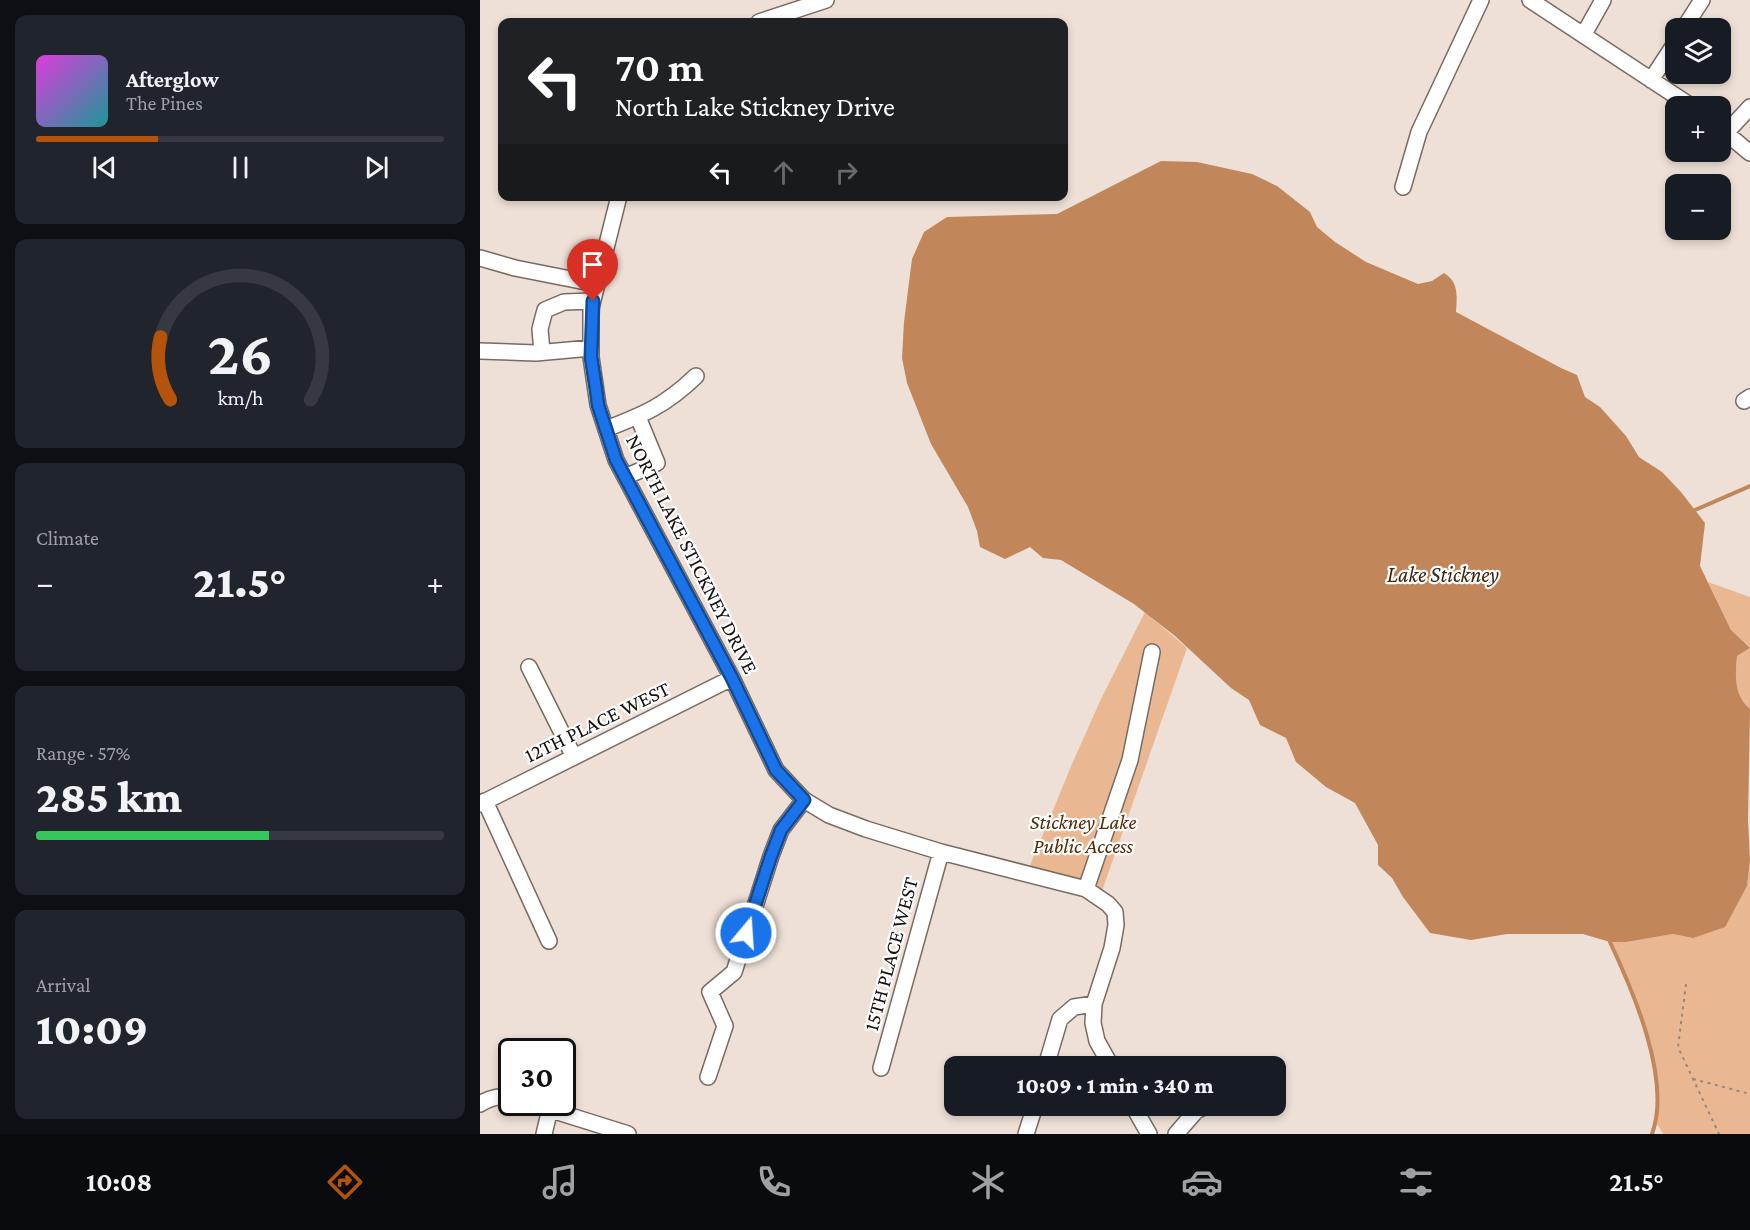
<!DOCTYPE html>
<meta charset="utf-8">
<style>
body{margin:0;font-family:"Crimson Pro",serif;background:#20242c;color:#f1f3f6;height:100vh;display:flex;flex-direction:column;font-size:22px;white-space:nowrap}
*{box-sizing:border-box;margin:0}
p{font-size:20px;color:#9ea1a6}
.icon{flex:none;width:33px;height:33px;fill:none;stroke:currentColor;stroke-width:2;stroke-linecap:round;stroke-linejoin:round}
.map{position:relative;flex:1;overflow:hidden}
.drawer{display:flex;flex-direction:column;gap:15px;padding:15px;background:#0d0f14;width:480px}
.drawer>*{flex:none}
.banner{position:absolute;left:18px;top:18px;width:570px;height:183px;border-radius:12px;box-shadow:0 3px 9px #0003;background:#202124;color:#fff;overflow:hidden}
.controls{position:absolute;left:1185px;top:18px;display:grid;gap:12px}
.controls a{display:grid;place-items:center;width:66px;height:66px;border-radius:12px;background:#171b24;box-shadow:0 3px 9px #0003;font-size:30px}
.speed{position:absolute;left:18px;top:1038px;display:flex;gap:12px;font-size:30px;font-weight:700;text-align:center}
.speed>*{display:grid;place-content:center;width:78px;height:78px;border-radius:50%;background:#171b24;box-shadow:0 3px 9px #0003;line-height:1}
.speed .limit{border:3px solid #111;border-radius:9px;background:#fff;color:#111}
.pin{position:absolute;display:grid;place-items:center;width:51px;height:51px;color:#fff;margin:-62px -26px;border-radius:50% 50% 50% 0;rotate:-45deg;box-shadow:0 0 6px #0007}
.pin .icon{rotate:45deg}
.me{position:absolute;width:66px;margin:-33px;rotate:18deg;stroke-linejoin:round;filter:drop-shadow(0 0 4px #0008)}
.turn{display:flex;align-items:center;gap:21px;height:126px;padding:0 18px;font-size:27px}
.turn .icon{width:78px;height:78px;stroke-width:2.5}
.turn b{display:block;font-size:42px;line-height:51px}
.lanes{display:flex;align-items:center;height:57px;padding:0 18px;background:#0003;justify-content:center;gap:30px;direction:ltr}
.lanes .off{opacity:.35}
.big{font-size:45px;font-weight:800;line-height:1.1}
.drawer .card{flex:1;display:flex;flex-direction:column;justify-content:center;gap:9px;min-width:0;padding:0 21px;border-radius:12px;background:#20242c}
.drawer .dial{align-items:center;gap:0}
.dial svg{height:156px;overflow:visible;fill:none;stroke:#363941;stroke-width:7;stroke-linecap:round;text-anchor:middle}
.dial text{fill:#f1f3f6;stroke:none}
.song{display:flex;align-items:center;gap:18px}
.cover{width:72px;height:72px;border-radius:9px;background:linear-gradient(135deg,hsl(300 70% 55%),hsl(180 70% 35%))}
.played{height:6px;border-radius:3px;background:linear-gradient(90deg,#b45309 30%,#363941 30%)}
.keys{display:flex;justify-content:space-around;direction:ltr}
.heat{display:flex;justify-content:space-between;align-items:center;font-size:33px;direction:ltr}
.charge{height:9px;border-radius:4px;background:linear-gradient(90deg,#34c759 57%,#363941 0)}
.trip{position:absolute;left:464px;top:1056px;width:342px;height:60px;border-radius:12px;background:#171b24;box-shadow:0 3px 9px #0003;font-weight:800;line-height:60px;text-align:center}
.menu{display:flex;height:96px;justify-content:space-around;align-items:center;background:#090b0e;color:#9ea1a6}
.menu .icon{width:42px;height:42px}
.menu .selected{color:#b45309}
.menu b{font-size:27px;color:#f1f3f6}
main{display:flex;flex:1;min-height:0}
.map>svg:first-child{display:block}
.green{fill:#e9b893}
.water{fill:#c18659}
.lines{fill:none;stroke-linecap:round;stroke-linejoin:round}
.stream{stroke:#c18659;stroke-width:4}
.minor-casing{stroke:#786b62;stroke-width:18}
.path{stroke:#928881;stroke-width:2;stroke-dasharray:3 4.5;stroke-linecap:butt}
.minor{stroke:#fff;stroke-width:15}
.route-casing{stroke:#114b97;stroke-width:15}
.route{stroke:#1a73e8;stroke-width:10}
.labels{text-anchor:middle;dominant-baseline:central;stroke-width:4.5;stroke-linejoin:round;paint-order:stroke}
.street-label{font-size:21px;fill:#16110e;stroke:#fff}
.park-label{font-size:21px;font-style:italic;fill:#532c06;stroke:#fff}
.water-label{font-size:22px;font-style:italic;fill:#3d2410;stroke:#fff}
</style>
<main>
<section class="drawer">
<div class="card">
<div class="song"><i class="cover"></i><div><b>Afterglow</b><p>The Pines</p></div></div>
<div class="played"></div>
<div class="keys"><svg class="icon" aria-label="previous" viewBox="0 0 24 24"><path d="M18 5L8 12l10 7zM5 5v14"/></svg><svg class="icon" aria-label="pause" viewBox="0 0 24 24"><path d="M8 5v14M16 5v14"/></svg><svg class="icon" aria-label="next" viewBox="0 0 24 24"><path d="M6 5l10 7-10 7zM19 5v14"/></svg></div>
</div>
<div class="card dial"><svg viewBox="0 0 100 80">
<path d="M14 69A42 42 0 1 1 86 69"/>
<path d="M14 69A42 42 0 0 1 9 37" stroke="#b45309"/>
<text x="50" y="56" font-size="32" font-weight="700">26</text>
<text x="50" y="72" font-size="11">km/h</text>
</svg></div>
<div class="card"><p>Climate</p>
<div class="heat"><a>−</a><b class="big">21.5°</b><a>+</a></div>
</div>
<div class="card"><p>Range · 57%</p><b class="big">285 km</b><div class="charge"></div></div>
<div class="card"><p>Arrival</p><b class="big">10:09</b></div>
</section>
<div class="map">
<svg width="1270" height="1134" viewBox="0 0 1270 1134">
<rect width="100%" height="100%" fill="#eee0d6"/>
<!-- green -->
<path class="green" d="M1228,582l42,15v112c-16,-13 -15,-33 -13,-53l13,-8 -19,-18z
M665,612l42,36 -85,243 -73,-23 43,-104 29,-65z
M1270,860v274h-87l-7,-12 1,-46 -25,-88 -22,-46h16l47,-8 20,4 54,-52z"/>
<!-- water -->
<path class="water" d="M681,161l36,1 55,12 25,12 33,26 7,15 18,15 31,20 52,22 14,-3 12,-8c15,9 13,23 12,39l105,56 16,7 8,22 15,10 26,29 13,21 23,15 19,20 24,31 -5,43 31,64 19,18 -13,8c-2,20 -3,40 13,53l-2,111 2,40 -3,26 -22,41 -32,11 -20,-4 -47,8h-16l-27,-8h-76l-36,6 -41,-7 -27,-36 -11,-19 -14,-13v-20l-23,-42 -29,-16 -30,-25 -10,-24 -26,-13 -11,-25 -18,-12 -56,-52 -41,-32 -73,-44 -18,-2 -13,-11 -25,12 -25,-12 -3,-16 -9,-24 -37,-63 -24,-61 -5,-25 2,-36 8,-63 12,-27 23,-15 110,-3z"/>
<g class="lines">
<!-- stream -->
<path class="stream" d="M1215,510l55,-24
M1130,942c23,49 62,138 42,192"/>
<defs>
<path id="minor" d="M1050,0l161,106
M279,22l67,-22
M1204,28l18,-28
M1104,34l19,-34
M1171,80l25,-38
M1240,128l30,25
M1246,133l24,-26
M923,187l16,-55 62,-132
M139,196l-28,112v49l7,48 18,55 116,218 44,92 28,30 25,15 37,14 75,23 145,37 22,15 7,8 1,13 -4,23 -18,56 -1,19 4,18 14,25
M0,258l35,10 81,16
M0,351l56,2 55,-5
M62,352l-2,-23 5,-19 19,-8 29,-1
M1264,401l6,-4
M126,429c39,-15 60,-24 90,-53
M145,477l32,-14 -19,-46
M49,667l45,90
M5,801l64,140
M0,804l252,-126
M606,889l44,-129 22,-108
M566,1066l14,-47 14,-12 20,-3
M401,1068l60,-216
M228,1077l17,-51 -15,-34 24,-20 37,-116 10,-26 23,-30
M46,1102l102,32
M0,1104c9,-6 21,-9 32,-6
M653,1106l16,28
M64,1134l6,-25
M546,1134l9,-28
M696,1134l20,-23 10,-5"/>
</defs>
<!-- minor casing -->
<use href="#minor" class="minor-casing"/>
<!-- path -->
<path class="path" d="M1206,984l-8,63 41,87
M1213,1079l57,15"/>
<!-- minor -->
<use href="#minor" class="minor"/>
</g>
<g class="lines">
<defs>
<path id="route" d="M113,301l-2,56 5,32 2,16 18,55 116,218 44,92 28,30 -23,30 -10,26 -25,77"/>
</defs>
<!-- route casing -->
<use href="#route" class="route-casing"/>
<!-- route -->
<use href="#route" class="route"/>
</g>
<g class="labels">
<!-- street labels -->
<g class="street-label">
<text transform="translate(212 554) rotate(63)">NORTH LAKE STICKNEY DRIVE</text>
<text transform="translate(117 722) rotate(-26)">12TH PLACE WEST</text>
<text transform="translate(411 954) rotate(-75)">15TH PLACE WEST</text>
</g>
<!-- park labels -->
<g class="park-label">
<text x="603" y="822">Stickney Lake<tspan x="603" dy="24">Public Access</tspan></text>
</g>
<!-- water labels -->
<g class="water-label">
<text x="963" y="574">Lake Stickney</text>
</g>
</g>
</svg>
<div class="controls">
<a><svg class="icon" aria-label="layers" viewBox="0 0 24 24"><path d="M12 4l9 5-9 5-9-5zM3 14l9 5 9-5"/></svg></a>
<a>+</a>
<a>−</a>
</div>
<div class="speed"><div class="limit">30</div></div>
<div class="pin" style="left:113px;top:301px;background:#d93025"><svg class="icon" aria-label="arrive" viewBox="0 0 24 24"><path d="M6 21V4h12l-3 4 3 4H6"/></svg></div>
<svg class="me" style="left:266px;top:933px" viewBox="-20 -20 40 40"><circle r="17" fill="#1a73e8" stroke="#fff" stroke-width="3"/><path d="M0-11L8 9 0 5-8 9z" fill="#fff"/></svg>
<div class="trip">10:09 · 1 min · 340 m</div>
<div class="banner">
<div class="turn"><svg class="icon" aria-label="left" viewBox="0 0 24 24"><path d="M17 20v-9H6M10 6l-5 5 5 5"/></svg><div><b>70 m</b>North Lake Stickney Drive</div></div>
<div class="lanes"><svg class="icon" aria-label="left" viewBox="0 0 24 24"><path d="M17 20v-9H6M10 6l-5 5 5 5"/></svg><svg class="icon off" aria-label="ahead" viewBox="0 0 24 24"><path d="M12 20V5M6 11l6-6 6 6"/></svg><svg class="icon off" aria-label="right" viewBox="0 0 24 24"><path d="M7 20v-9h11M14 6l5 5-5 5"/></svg></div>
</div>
</div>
</main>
<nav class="menu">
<b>10:08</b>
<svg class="icon selected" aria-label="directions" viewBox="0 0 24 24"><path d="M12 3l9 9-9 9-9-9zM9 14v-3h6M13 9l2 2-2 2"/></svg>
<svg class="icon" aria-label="music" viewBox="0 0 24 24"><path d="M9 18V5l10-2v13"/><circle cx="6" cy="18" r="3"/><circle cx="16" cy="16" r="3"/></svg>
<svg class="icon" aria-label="phone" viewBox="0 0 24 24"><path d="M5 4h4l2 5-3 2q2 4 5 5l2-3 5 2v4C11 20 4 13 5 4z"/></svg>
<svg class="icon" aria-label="climate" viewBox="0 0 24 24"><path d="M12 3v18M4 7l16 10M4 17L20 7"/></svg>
<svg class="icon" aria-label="car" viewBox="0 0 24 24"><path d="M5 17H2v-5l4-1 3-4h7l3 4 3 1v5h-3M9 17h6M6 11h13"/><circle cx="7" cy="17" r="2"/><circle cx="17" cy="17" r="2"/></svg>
<svg class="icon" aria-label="filters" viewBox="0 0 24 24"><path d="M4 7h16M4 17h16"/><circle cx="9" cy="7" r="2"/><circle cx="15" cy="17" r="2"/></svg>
<b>21.5°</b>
</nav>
